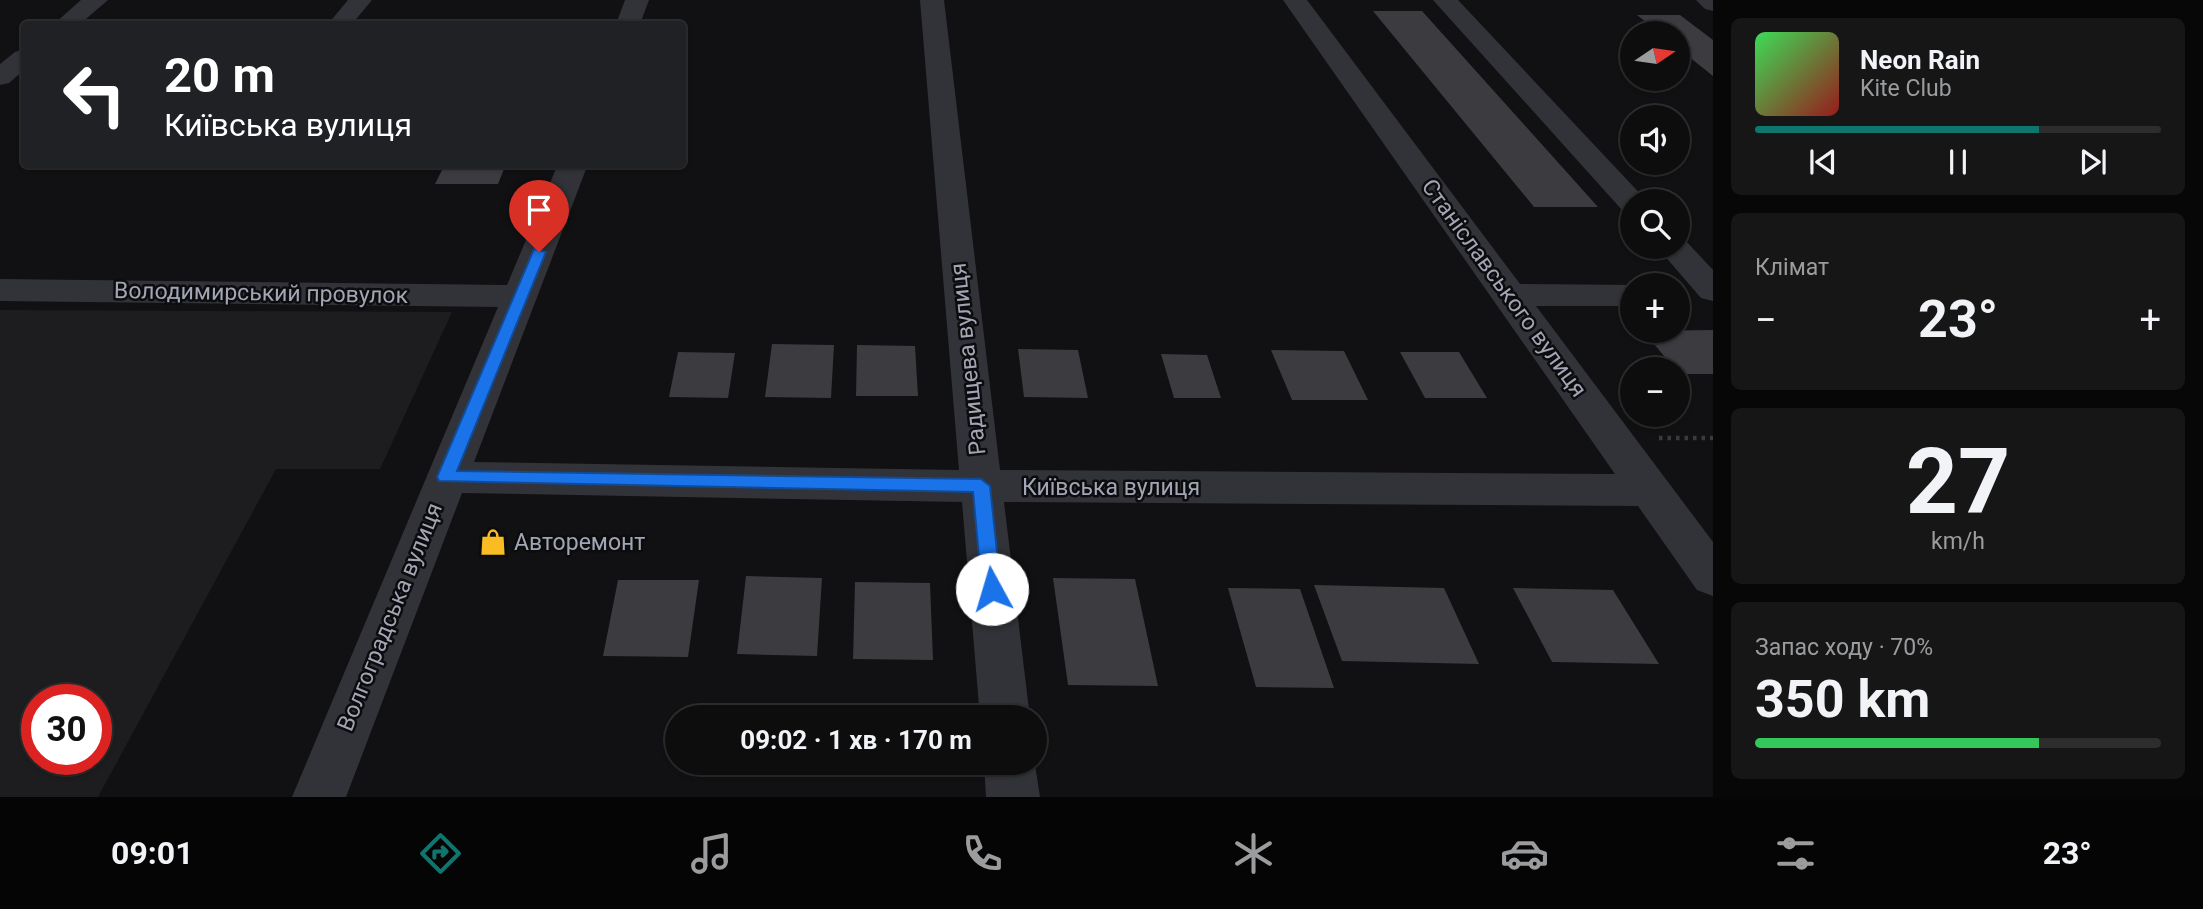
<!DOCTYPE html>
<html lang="uk">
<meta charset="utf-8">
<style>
body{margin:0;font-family:Roboto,sans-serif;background:#161617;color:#f1f3f6;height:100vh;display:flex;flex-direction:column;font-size:26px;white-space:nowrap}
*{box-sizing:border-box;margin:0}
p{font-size:23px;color:#9a9c9e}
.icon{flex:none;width:38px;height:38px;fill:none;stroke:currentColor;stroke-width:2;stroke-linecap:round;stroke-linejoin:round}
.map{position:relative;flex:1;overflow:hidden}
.side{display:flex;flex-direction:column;gap:18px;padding:18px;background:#070708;width:490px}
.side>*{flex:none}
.top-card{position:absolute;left:21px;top:21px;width:665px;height:147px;border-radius:7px;box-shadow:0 2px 5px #0004,0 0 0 2px #2d2d2e;background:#202124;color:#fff;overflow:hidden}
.needle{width:46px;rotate:77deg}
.tools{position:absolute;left:1620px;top:21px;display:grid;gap:14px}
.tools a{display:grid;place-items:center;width:70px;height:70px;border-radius:50%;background:#0d0d0e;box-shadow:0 2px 5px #0004,0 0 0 2px #2d2d2e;font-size:35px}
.speed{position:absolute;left:21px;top:684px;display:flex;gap:14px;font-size:35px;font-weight:700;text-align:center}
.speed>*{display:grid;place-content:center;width:91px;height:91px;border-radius:50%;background:#0d0d0e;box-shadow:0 2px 5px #0004,0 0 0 2px #2d2d2e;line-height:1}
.speed .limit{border:10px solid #d22;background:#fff;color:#111}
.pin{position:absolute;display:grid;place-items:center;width:60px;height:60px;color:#fff;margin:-72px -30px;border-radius:50% 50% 50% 0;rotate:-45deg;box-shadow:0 0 7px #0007}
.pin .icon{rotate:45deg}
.me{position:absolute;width:77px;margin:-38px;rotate:354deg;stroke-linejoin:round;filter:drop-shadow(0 0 5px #0008)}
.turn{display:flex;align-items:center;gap:24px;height:147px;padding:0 28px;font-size:32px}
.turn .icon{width:91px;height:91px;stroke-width:2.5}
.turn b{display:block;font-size:49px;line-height:60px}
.big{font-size:52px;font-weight:700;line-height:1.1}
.side .tile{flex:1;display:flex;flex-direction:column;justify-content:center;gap:10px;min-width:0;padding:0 24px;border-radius:10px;background:#161617}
.side .dial{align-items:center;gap:0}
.dial b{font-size:91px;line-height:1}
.song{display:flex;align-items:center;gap:21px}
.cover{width:84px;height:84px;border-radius:10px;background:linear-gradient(135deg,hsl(130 70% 55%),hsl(0 70% 35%))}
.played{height:7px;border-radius:4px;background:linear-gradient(90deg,#0f766e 70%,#2d2d2e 70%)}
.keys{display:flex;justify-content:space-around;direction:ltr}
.heat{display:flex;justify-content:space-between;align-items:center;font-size:38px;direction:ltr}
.charge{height:10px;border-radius:5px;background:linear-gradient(90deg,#34c759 70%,#2d2d2e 0)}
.trip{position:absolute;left:665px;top:705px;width:382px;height:70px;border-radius:35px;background:#0d0d0e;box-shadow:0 2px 5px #0004,0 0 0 2px #2d2d2e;font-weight:700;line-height:70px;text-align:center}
.tab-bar{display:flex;height:112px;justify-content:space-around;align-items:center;background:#050506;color:#9a9c9e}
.tab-bar .icon{width:49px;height:49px}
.tab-bar .current{color:#0f766e}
.tab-bar b{font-size:32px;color:#f1f3f6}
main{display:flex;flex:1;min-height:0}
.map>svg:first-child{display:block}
.built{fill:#1d1d20;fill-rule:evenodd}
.building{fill:#3b3b40}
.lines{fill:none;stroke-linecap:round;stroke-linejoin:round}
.path{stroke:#383a3f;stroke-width:4.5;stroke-dasharray:3.5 5;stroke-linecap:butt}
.minor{fill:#323338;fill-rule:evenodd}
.route{fill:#1a73e8;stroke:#114b97;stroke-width:2}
.labels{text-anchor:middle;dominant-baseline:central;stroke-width:5;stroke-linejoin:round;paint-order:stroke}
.street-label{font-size:23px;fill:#a2a6b4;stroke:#0c0c0e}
.poi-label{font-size:23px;fill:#a2a6b4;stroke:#0c0c0e;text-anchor:start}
</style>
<main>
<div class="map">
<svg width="1713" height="797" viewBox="0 0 1713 797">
<rect width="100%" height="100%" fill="#111113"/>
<!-- built -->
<path class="built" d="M0,310l452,2 -72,157h-104l-178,328h-98zM37,700h59v60h-59z"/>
<!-- building -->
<path class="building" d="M1373,11h49l176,196h-64z
M1637,15h43l33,25v36l-35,-28v-15h-18z
M445,164h61l-8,20h-63z
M1713,330v44h-35v-5h-3l-32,-38z
M772,344l62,1 -3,53 -66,-1z
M857,345l58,1 3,50h-62z
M1018,349l60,1 10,48 -64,-1z
M1271,350l73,1 24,49h-76z
M678,352l57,1 -7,45 -59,-1z
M1400,352h59l28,46h-62z
M1161,354l46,1 14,43h-47z
M746,576l76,2 -5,78 -80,-2z
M1053,578l82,1 23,107 -90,-1z
M618,580h81l-11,77 -85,-1z
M855,582l75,1 3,77 -80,-1z
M1314,585l130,3 35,76 -137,-3z
M1228,588l72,1 34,99 -78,-1z
M1513,588l100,2 46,74 -107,-2z"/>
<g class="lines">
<!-- path -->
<path class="path" d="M1659,438h54"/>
<!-- minor -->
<path class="minor" d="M81,0h27l-28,24h-26z
M348,0h24l-20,24h-24z
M625,0h24l-9,24h-24z
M920,0h24l56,470 615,4 -332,-474h24l213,284 118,1h-5v21h-97l177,236v54l-16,-6 -59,-84 -634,-4 26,216h-50l-18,-216 -500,-9 -116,304h-54l206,-490 -498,-6v-22l507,6 51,-121h30l-114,298 485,8z
M1433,0h25l189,201h-14v11l-11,-2z
M1696,0h17v11l-8,-2z
M24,49v21l-15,13 -9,2v-21l15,-12z
M1678,238l7,2 28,30v31l-12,-3 -44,-51h21z
M1034,758l6,39h-54l-2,-34h50z"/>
</g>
<!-- route -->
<path class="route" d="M534,249l12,3 -89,219 524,8 9,7 11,103 -2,6h-14l-3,-6 -9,-97 -534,-11 -2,-4z"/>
<!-- icons -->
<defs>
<symbol id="shop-bare" viewBox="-9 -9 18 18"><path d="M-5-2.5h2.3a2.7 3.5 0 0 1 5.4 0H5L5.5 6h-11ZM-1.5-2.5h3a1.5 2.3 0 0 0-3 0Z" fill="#f9bd23" stroke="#0c0c0e" stroke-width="2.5" paint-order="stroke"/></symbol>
</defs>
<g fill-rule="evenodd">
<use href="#shop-bare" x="474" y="523" width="38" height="38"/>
</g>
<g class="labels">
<!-- street labels -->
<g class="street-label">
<text transform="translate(1504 288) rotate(54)">Станіславського вулиця</text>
<text transform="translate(261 293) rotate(1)">Володимирський провулок</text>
<text transform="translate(968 359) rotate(-96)">Радищева вулиця</text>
<text x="1111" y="487">Київська вулиця</text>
<text transform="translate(390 617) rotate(-68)">Волгоградська вулиця</text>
</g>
<!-- poi labels -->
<g class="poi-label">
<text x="514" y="542">Авторемонт</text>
</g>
</g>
</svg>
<div class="tools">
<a><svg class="needle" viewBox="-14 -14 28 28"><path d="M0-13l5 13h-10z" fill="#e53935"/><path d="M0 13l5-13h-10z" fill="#9a9c9e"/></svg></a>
<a><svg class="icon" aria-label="sound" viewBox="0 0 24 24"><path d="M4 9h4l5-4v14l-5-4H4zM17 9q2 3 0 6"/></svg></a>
<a><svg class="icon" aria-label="search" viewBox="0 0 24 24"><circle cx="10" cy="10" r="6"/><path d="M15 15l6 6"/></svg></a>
<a>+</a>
<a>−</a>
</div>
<div class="speed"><div class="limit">30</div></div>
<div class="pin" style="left:539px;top:252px;background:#d93025"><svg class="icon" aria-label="arrive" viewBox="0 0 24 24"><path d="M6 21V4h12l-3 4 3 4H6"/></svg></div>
<svg class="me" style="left:992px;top:589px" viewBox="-20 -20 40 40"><circle r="19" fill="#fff"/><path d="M0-13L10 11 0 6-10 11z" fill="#1a73e8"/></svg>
<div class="trip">09:02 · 1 хв · 170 m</div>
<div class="top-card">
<div class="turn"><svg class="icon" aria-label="left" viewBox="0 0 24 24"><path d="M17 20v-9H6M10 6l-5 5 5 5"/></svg><div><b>20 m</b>Київська вулиця</div></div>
</div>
</div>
<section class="side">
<div class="tile">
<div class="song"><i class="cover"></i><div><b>Neon Rain</b><p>Kite Club</p></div></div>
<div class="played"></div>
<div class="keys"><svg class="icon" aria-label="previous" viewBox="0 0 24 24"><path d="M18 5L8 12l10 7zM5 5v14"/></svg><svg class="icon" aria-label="pause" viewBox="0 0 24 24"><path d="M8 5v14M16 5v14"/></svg><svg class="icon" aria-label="next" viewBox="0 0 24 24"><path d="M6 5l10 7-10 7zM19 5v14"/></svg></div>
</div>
<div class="tile"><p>Клімат</p>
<div class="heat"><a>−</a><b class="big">23°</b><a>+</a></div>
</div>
<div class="tile dial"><b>27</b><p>km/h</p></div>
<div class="tile"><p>Запас ходу · 70%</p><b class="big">350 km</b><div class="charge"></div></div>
</section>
</main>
<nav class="tab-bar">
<b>09:01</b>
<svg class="icon current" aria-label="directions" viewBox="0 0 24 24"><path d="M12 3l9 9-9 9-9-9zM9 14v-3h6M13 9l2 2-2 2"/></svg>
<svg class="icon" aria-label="music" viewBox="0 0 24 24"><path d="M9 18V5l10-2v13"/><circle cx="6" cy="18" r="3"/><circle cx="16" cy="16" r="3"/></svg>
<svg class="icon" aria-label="phone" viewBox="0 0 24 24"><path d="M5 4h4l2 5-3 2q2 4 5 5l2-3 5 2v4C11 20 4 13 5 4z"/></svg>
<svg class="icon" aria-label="climate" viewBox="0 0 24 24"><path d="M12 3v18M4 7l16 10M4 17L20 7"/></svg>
<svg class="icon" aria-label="car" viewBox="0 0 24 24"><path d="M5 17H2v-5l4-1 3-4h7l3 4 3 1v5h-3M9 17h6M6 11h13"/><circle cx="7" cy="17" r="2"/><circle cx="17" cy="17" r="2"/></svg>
<svg class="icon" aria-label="filters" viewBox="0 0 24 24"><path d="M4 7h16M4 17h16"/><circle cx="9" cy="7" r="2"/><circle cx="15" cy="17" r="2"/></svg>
<b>23°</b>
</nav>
